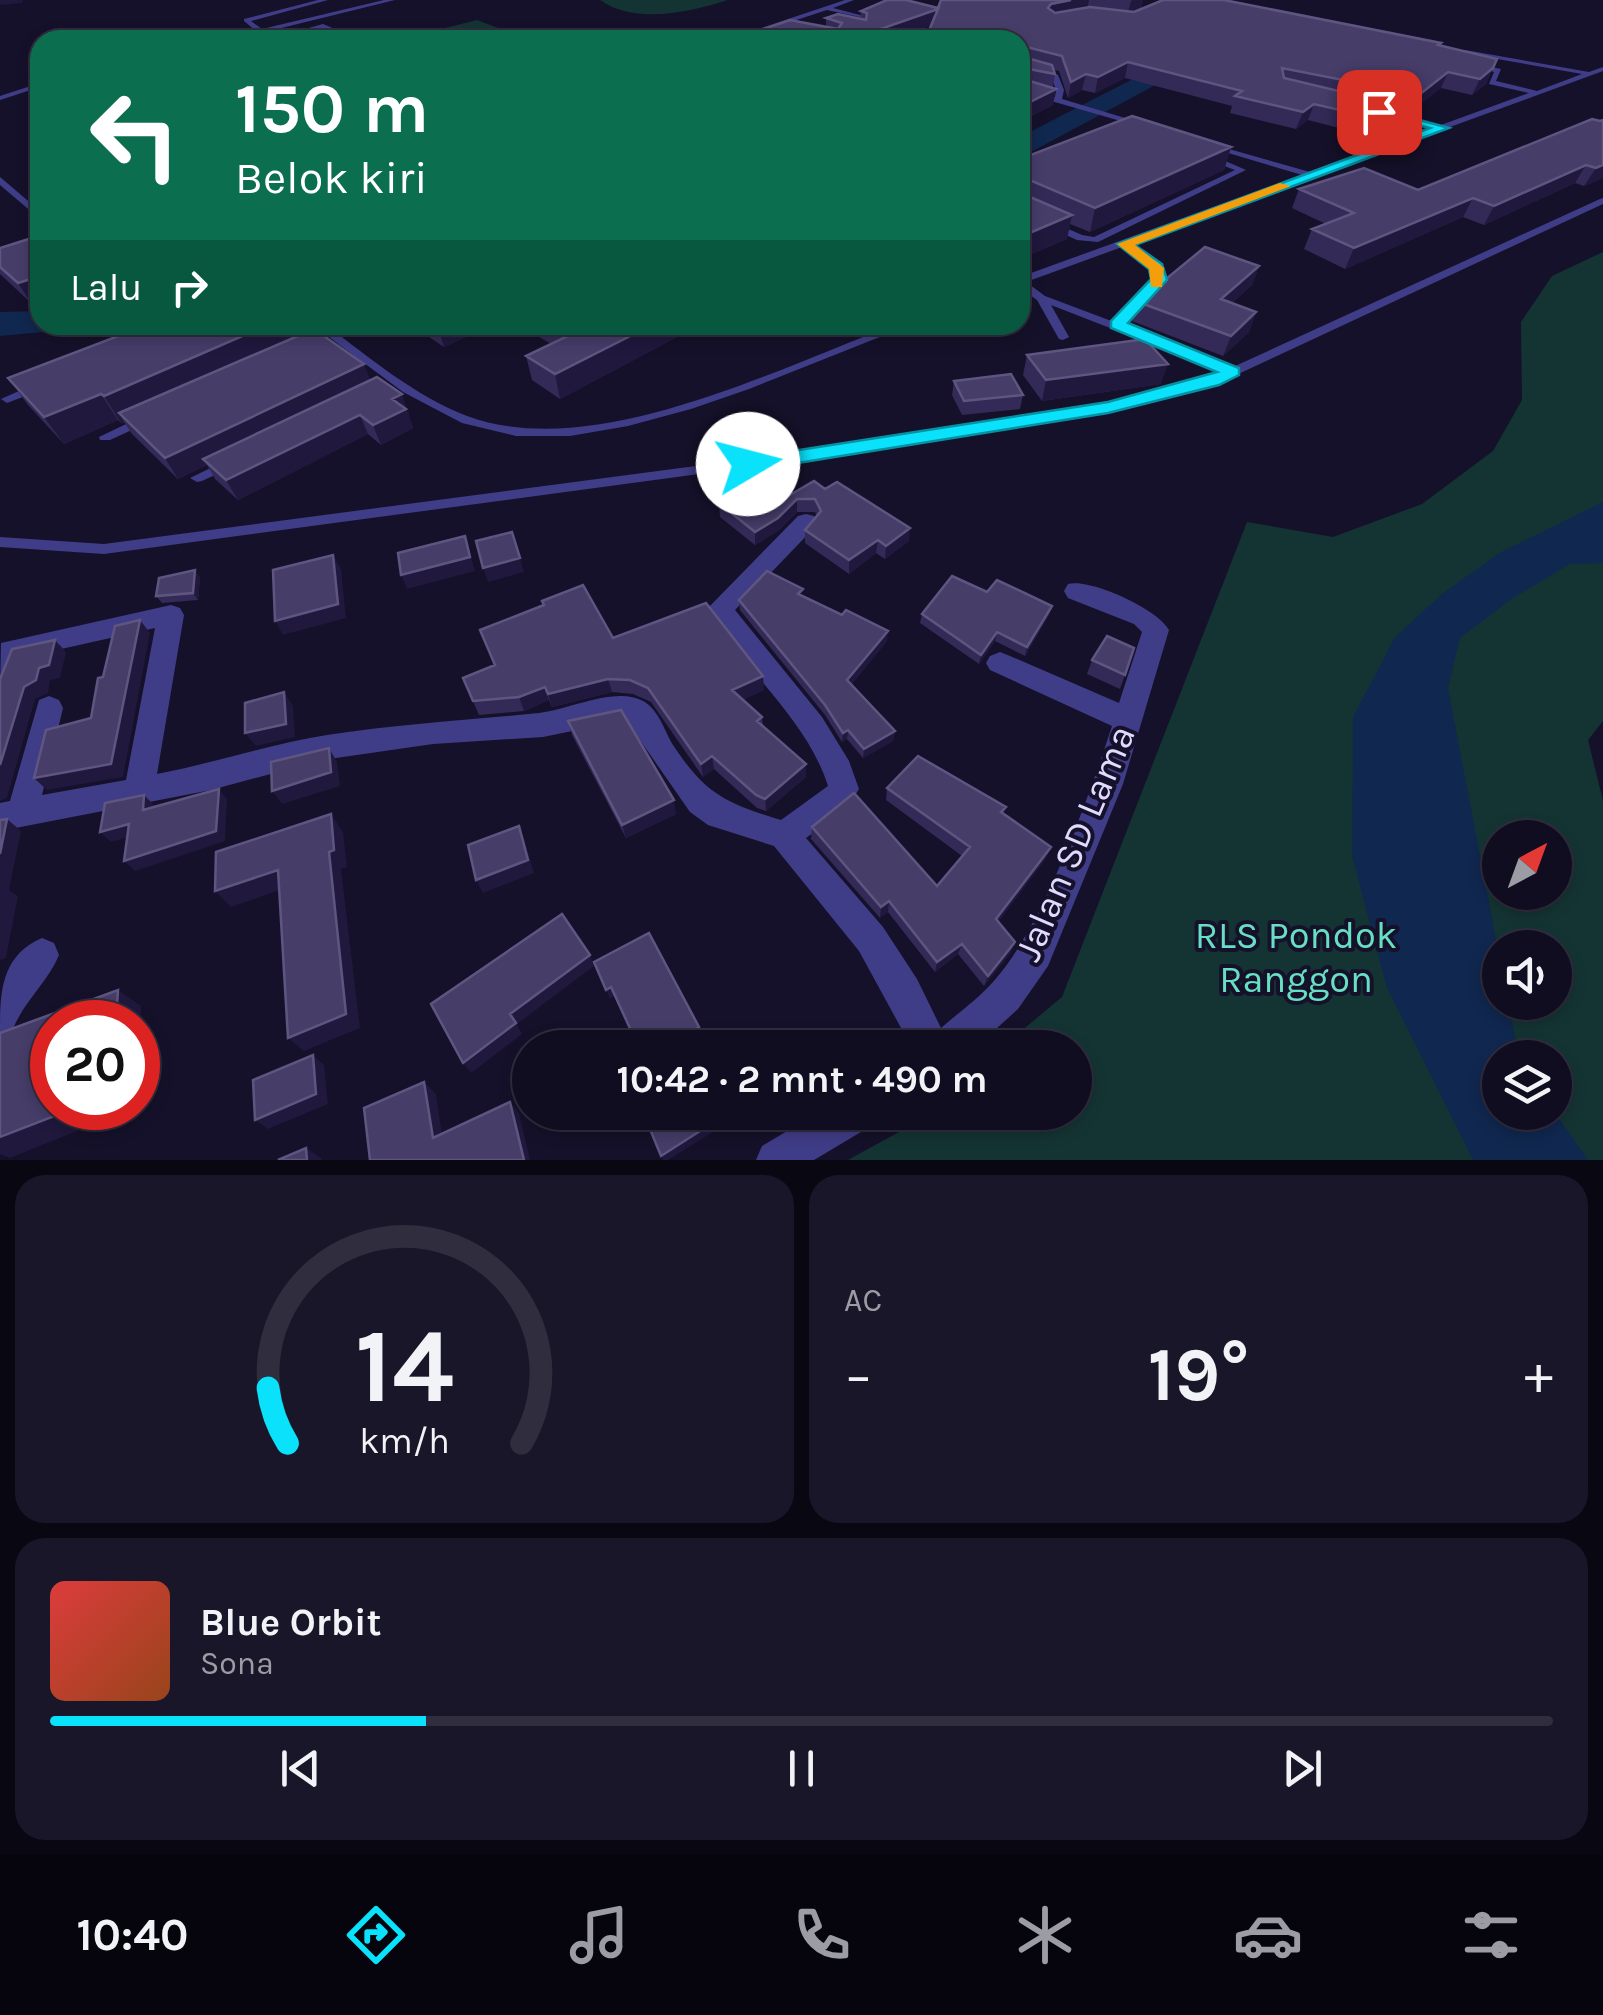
<!DOCTYPE html>
<html lang="id">
<meta charset="utf-8">
<style>
body{margin:0;font-family:Karla,sans-serif;background:#191629;color:#f1f3f6;height:100vh;display:flex;flex-direction:column;font-size:38px;white-space:nowrap}
*{box-sizing:border-box;margin:0}
p{font-size:32px;color:#9c9ca5}
.icon{flex:none;width:55px;height:55px;fill:none;stroke:currentColor;stroke-width:2;stroke-linecap:round;stroke-linejoin:round}
.map{position:relative;height:1160px;overflow:hidden}
.panel{display:flex;flex-direction:column;gap:15px;padding:15px;background:#090712;flex:1}
.panel>*{flex:none}
.hud{position:absolute;left:30px;top:30px;width:1000px;height:305px;border-radius:30px;box-shadow:0 5px 15px #0003,0 0 0 2px #302d3e;background:#0b6e4f;color:#fff;overflow:hidden}
.needle{width:65px;rotate:41deg}
.controls{position:absolute;left:1482px;top:820px;display:grid;gap:20px}
.controls a{display:grid;place-items:center;width:90px;height:90px;border-radius:50%;background:#100d20;box-shadow:0 5px 15px #0003,0 0 0 2px #302d3e;font-size:50px}
.speed{position:absolute;left:30px;top:1000px;display:flex;gap:20px;font-size:50px;font-weight:700;text-align:center}
.speed>*{display:grid;place-content:center;width:130px;height:130px;border-radius:50%;background:#100d20;box-shadow:0 5px 15px #0003,0 0 0 2px #302d3e;line-height:1}
.speed .limit{border:15px solid #d22;background:#fff;color:#111}
.pin{position:absolute;display:grid;place-items:center;width:85px;height:85px;color:#fff;margin:-42px;border-radius:20px;box-shadow:0 5px 15px #0006}
.me{position:absolute;width:110px;margin:-55px;rotate:82deg;stroke-linejoin:round;filter:drop-shadow(0 0 8px #0008)}
.turn{display:flex;align-items:center;gap:35px;height:210px;padding:0 40px;font-size:45px}
.turn .icon{width:130px;height:130px;stroke-width:2.5}
.turn b{display:block;font-size:70px;line-height:85px}
.then{display:flex;align-items:center;height:95px;padding:0 40px;background:#0003;gap:20px;font-size:38px}
.big{font-size:75px;font-weight:700;line-height:1.1}
.panel .widget{flex:1;display:flex;flex-direction:column;justify-content:center;gap:15px;min-width:0;padding:0 35px;border-radius:30px;background:#191629}
.panel .dial{align-items:center;gap:0}
.dial svg{height:260px;overflow:visible;fill:none;stroke:#302d3e;stroke-width:7;stroke-linecap:round;text-anchor:middle}
.dial text{fill:#f1f3f6;stroke:none}
.song{display:flex;align-items:center;gap:30px}
.cover{width:120px;height:120px;border-radius:15px;background:linear-gradient(135deg,hsl(0 70% 55%),hsl(20 70% 35%))}
.played{height:10px;border-radius:5px;background:linear-gradient(90deg,#0ae1fb 25%,#302d3e 25%)}
.keys{display:flex;justify-content:space-around;direction:ltr}
.heat{display:flex;justify-content:space-between;align-items:center;font-size:55px;direction:ltr}
.panel .tiles{flex:1;display:grid;gap:15px;grid-template-columns:1fr 1fr}
.widget:last-child{grid-column:span 2}
.trip{position:absolute;left:512px;top:1030px;width:580px;height:100px;border-radius:50px;background:#100d20;box-shadow:0 5px 15px #0003,0 0 0 2px #302d3e;font-weight:700;line-height:100px;text-align:center}
.tabs{display:flex;height:160px;justify-content:space-around;align-items:center;background:#06050d;color:#9c9ca5}
.tabs .icon{width:70px;height:70px}
.tabs .selected{color:#0ae1fb}
.tabs b{font-size:45px;color:#f1f3f6}
.map>svg:first-child{display:block}
.green{fill:#143433;fill-rule:evenodd}
.water{fill:#10274f}
.lines{fill:none;stroke-linecap:round;stroke-linejoin:round}
.river{fill:#10274f;fill-rule:evenodd}
.service{fill:#403d88;fill-rule:evenodd}
.minor{fill:#403d88;fill-rule:evenodd}
.wall{fill:#342a57}
.shaded-wall{fill:#20183d}
.building{fill:#463d69;stroke:#5e5680;stroke-width:2.5}
.route{fill:#0ae1fb;stroke:#0692a3;stroke-width:2.5}
.slow{fill:#f59e0b}
.labels{text-anchor:middle;dominant-baseline:central;stroke-width:8;stroke-linejoin:round;paint-order:stroke}
.near-street-label{font-size:38px;fill:#dfdafe;stroke:#15112a}
.near-park-label{font-size:38px;fill:#66dfc2;stroke:#15112a}
</style>
<div class="map">
<svg width="1603" height="1160" viewBox="0 0 1603 1160">
<rect width="100%" height="100%" fill="#15112a"/>
<!-- green -->
<path class="green" d="M600,0h128c-38,12 -93,25 -128,0z
M477,20l53,20h-133z
M1603,252v469l-15,19 15,61v359h-755l60,-33 17,-14 150,-1v-64l-73,-1 60,-50 185,-475 86,15 89,-33 71,-53 29,-51 -1,-78 31,-46zM1500,838h55v54h-55zM1500,948h55v54h-55zM1500,1058h55v54h-55z"/>
<!-- water -->
<path class="water" d="M1603,502v61l-33,1 -57,34 -53,40 -12,50 52,272v42l8,1 11,54 -19,1v54l55,1 33,47h-115l-86,-172 -35,-132 1,-139 42,-80 47,-43 57,-41z"/>
<g class="lines">
<!-- river -->
<path class="river" d="M1203,43l8,2 4,5 -4,5 -191,103v-21z
M40,311v14h18l-4,6 -54,5v-24z"/>
<!-- service -->
<path class="service" d="M318,0h10l-77,21 11,8 122,-29h11l-162,40h-11l34,-9 -12,-10v-2z
M845,0h9l-21,8 31,8v2l-37,-8 -92,30h-10z
M323,24l38,16c-14,0 -25,-11 -39,-12 -15,-1 -38,12 -56,12z
M1465,50l124,22 14,-5v4l-473,173 30,22 4,14 -9,15 -32,30 110,42 367,-168 3,-1v6l-386,180 -109,28 -283,45 -721,97 -104,-7v-10l104,7 721,-95 283,-45 101,-26 14,-6 -172,-67 18,32 -6,3 -4,-1 -22,-39 -17,-12v-11l282,-102 -94,-28v-4l102,29 123,-44 -72,-17v-4l80,18 88,-32 -40,-9 5,-12 -21,-7v-2l28,6 -5,12 41,10 45,-17 -119,-21zM1122,247l29,22 3,11 -7,11 -33,31 -69,-26 -19,-14z
M1020,65l38,10 6,15 -2,9 83,25 -7,2 -118,-34v-4l35,9 1,-7 -4,-12 -32,-9z
M40,83v4l-40,13v-4z
M1208,156h6l32,14 -148,72 -21,-2 -57,-26v-6l62,27 12,2 141,-67 -27,-10z
M0,177l40,34v8l-40,-34z
M313,325h13c44,33 89,71 141,91 125,47 309,-47 427,-91h16l-161,64 -58,20 -63,17 -58,10h-54l-54,-13 -59,-31z
M37,383l6,4 -2,3 -34,13 -6,-4z
M143,416l6,4 -2,3 -37,17h-10l-1,-3z
M229,459l5,1 2,3 -2,3 -32,15 -5,1 -7,-4z"/>
<!-- minor -->
<path class="minor" d="M806,514l8,2 4,6 -4,6 -79,82 87,107 27,44 10,28 -11,18 -42,31 77,89 34,52 24,49c17,-15 37,-29 52,-46 50,-55 95,-183 119,-256l-122,-56 -4,-7 4,-7 10,-4 10,4 109,47 23,-71 -8,-8 -66,-26 -4,-7 4,-7c22,-6 90,25 101,46l-46,154 -75,182 -30,43 -43,39h-63l-53,-97 -85,-105 -66,-21 -18,-13 -64,-92 -83,17 -110,7 -111,16 -111,30 -211,41v-28l10,-2 29,-101 10,-4 10,4 4,8 -21,87 84,-15 29,-152 -134,30 -11,32 -10,3 1,-50 170,-38 9,3 4,7 -27,159c57,-11 113,-30 170,-39 71,-11 141,-15 212,-22 30,-3 76,-27 104,-12 16,9 21,29 30,44 33,50 53,58 108,75l47,-34c-14,-45 -49,-84 -79,-120 -15,-19 -32,-35 -41,-58l90,-92z
M42,938l12,5 5,12c-11,27 -35,46 -46,74l-13,5c0,-40 0,-78 42,-96z
M819,1112h57l-5,14 -57,34h-58l6,-14z"/>
</g>
<!-- wall -->
<path class="wall" d="M941,0h202l-2,9 298,36 54,23 -7,16 -14,11 -31,-7 -29,23 -25,-5 -6,13 -19,15 -54,-14 -12,9 -66,-16 2,-7 -107,-28 -30,15 -13,-3 -14,8 -9,-27 -5,-1 1,4 -2,14v17l-33,17v-82l-89,-15 -40,15 -65,-13v-9l34,1 1,-8 77,-3z
M1603,120v58l-19,8 -9,-3 -91,42 -21,-8 -118,52 -41,-20 8,-20 14,-5 -34,-16 7,-19 119,1z
M1231,147l-7,23 -134,62 -20,-8 -3,15 -47,20v-100z
M40,245v55l-9,3 -31,-29v-26z
M1259,266l-7,19 -20,18 24,9 -7,20 -26,24 -91,-35 6,-19z
M296,325l5,10 69,45 39,33 -1,1 5,14 -32,17 -13,-11 -130,66 -23,-21 -8,-14 -29,14 -46,-45 -8,-12 -3,1 -3,-3 -54,24 -36,-39 -20,-27z
M411,325h81l-48,22z
M519,325h157l1,12 -117,62 -28,-19 -6,-24 25,-12z
M1027,355l134,29 -119,17 -19,-26z
M954,381l69,14 -3,14 -58,6 -10,-20z
M814,481l95,60 -24,18 -9,-6 -27,21 -44,-31v-13l12,-14 -2,-4h-18l-19,19 -23,14 -35,-28 -1,-14 39,1 30,-8z
M200,577l-2,23 -36,3 -6,-7z
M987,592l62,23 -24,41 -30,-15 -16,23 -59,-41 2,-9z
M803,596l84,45 -36,44 44,46 -2,10 -30,17 -16,-19 -5,3 -17,-27 -85,-105 -1,-10z
M542,601l71,37 151,52 -22,10 20,17 1,9 43,38v13l-40,34 -9,-3 -43,-39 -11,8 -52,-75 -18,-8 -21,-2 -60,15 -3,-7 -25,11 -45,4 -16,-37 32,-12 -15,-36 63,-24z
M1092,660l33,15 -5,14 -33,-15z
M568,721l108,93 -50,24 -54,-103z
M887,788l119,19 -3,7 43,44 -48,64 13,30 -27,34 -26,-32 -23,18 -47,-60 -8,6 -69,-79 1,-12 125,59 25,-30 -76,-56z"/>
<!-- shaded-wall -->
<path class="shaded-wall" d="M0,0h23l-1,3 -22,2z
M1071,0h18l-2,10 -39,8v-10l3,-4z
M1133,0h10l-2,9 -14,6 4,-14z
M938,9l-2,14 -45,17h-42z
M1128,62l-3,16 -30,15 3,-16z
M1493,68l-7,16 -14,11 8,-16z
M1448,72l-7,16 -29,23 7,-16z
M1086,74l-4,16 -14,8 3,-16z
M1056,89l-3,16 -33,17v-15z
M1389,103l-8,16 -19,15 8,-17z
M1314,104l-6,16 -12,9 7,-17z
M1231,147l-7,23 -134,62 5,-24z
M1586,165l-11,18 -91,42 10,-19z
M1603,165v13l-19,8 12,-18z
M1473,198l-10,19 -118,52 9,-21z
M1072,215l-5,24 -47,20v-22z
M1259,266l-7,19 -38,34 7,-20z
M40,276v24l-9,3 -13,-20z
M1256,312l-7,20 -26,24 8,-20z
M268,325h28l7,16 -184,72 5,9 -3,1 -17,-27z
M437,325h55l-48,22z
M652,325h24l1,12 -117,62 -5,-25z
M364,364l8,20 -169,75 4,6 -29,14 -13,-21z
M1168,364l-7,20 -119,17 4,-21z
M101,394l17,26 -54,24 -20,-27z
M402,394l11,34 -32,17 -8,-20 19,-26z
M360,415l8,19 -130,66 -12,-20z
M797,499v13l-19,19 -23,14v-13z
M910,528l-1,13 -24,18 1,-13z
M465,536l10,35 -68,18 -6,-14z
M878,540l-2,13 -27,21v-14z
M333,555l8,14 5,49 -63,17 -8,-14z
M520,558l4,14 -36,10 -5,-14z
M195,570l5,7 -2,23 -5,-7z
M1052,606l-3,9 -24,41 2,-9z
M140,620l10,13 -27,144 -76,13 -13,-12 77,-14z
M888,631l-1,10 -40,49v-10z
M997,632l-2,9 -16,23 2,-9z
M55,640l11,12 -6,26 -10,2 -2,13 -13,6 -28,99 -7,3v-36l24,-78 15,-19z
M763,676l1,14 -31,14 -1,-14z
M608,679l4,13 -60,15 -4,-13z
M545,687l4,13 -25,11 -5,-14z
M284,692l9,14 2,31 -39,9 -11,-13z
M848,730l-1,9 -5,3 1,-9z
M895,731l-2,10 -30,17 1,-9z
M329,748l8,14 3,24 -58,18 -10,-13z
M712,756l2,13 -11,8 -2,-13z
M806,764v13l-40,34 -1,-12z
M219,789l8,10 -2,42 -90,30 -11,-10z
M144,795l10,10 -2,15 -9,-10z
M674,800l2,14 -50,24 -4,-13z
M331,814l12,18 4,35 -6,2 19,159 -56,23 -16,-13 41,-186z
M7,819l14,12 -12,59 9,6 -12,62 -6,2v-106z
M129,824l10,10 -28,8 -11,-10z
M519,826l5,13 10,34 -51,20 -7,-13z
M1051,847l-5,11 -54,72 4,-11z
M278,870l14,16 -61,21 -16,-16z
M889,901l-1,11 -8,6 1,-11z
M1015,942l-4,10 -27,34 4,-10z
M962,944l-4,10 -23,18 2,-10z
M590,955l4,11 -77,58 -7,-10z
M611,987l3,9 -4,3 -4,-9z
M118,990l23,16 -3,84v-68h-22z
M516,1023l6,11 -51,39 -8,-10z
M699,1027l2,9 -23,12 -2,-8z
M313,1055l11,10 4,39 -60,25 -13,-9z
M424,1082l12,12 8,55 -11,-11z
M510,1102l9,11 11,47h-6z
M75,1108h59l-124,50 -10,-4v-17z
M714,1122l2,8 -48,30h-5l-2,-4z
M306,1148l15,10 1,2h-15z"/>
<!-- building -->
<path class="building" d="M887,0h19l32,8 3,-8h130l-20,4 -3,4 7,5 35,-6 44,5 29,-12h61l217,43 -3,2 59,14 -4,9 -13,11 -32,-7 -29,23 -137,-27 2,10 105,25 -19,14 -56,-13 -11,8 -68,-16 7,-5 -114,-29 -30,15 -12,-3 -15,8 -9,-26 -39,-10 -3,2v-8h-95l13,-31 -89,31h-117l58,-20 48,9 4,-6 -16,-5 12,-4 28,6 1,-7 -6,-2z
M1020,56l32,9 3,9 -31,-6 -4,3z
M1020,78l36,11 -36,18z
M1132,116l99,31 -136,61 -75,-32v-17z
M1592,119l8,2 3,-1v45l-7,3 -10,-3 -92,41 -21,-8 -119,50 -42,-19 42,-16 -55,-24 65,-21 54,22z
M1020,189l3,5 49,21 -52,22z
M32,238l8,7v31l-22,7 -18,-16v-19z
M1205,247l54,19 -38,33 35,13 -25,24 -93,-34z
M147,325h121l-164,71 -3,-2 -57,23 -36,-39z
M553,325h99l-97,49 -29,-18 44,-21z
M314,329l50,35 -199,94 -46,-45z
M1145,339l23,25 -122,16 -19,-25z
M1011,374l12,21 -59,6 -10,-20z
M377,377l25,17 -10,5 14,10 -33,16 -13,-10 -134,65 -23,-21z
M814,481l11,8 12,-7 73,46 -24,18 -8,-6 -29,20 -44,-30 16,-19 -6,-12h-18l-19,19 -23,14 -36,-29 22,-12 17,13 22,-13 8,5z
M512,532l8,26 -37,10 -7,-27z
M465,536l5,21 -69,18 -3,-22z
M333,555l5,49 -63,17 -2,-51z
M195,570l-2,23 -37,3 3,-18z
M767,571l36,18 -5,5 44,21 4,-5 42,21 -41,49 48,51 -31,18 -16,-19 -5,3 -18,-28 -86,-105z
M952,576l35,16 10,-12 55,26 -25,41 -30,-15 -16,23 -59,-41z
M583,585l30,53 93,-35 57,73 -31,14 30,27 -5,4 49,43 -41,35 -9,-4 -44,-39 -11,8 -53,-76 -18,-8 -22,-1 -60,15 -3,-7 -26,10 -46,4 -10,-23 32,-13 -15,-35 64,-25 -2,-4z
M140,620l-29,144 -77,14 12,-48 45,-12 7,-40 5,-1 12,-51z
M1107,636l27,12 -9,27 -33,-15z
M55,640l-6,25 -10,3 -3,12 -12,7 -24,78v-86l12,-30z
M284,692l2,32 -41,9v-30z
M621,710l53,90 -52,25 -54,-104z
M329,748l2,24 -59,19 -1,-29z
M918,756l88,51 -5,5 50,35 -55,72 19,23 -27,34 -26,-32 -25,18 -48,-61 -8,6 -69,-80 42,-34 83,93 33,-39 -83,-59z
M219,789l-3,42 -92,30 5,-37 -29,8 5,-29 39,-8 -1,15z
M331,814l3,36 -5,2 17,162 -58,24 -10,-168 -63,21 1,-39z
M7,819l-7,35v-34z
M519,826l9,34 -52,20 -8,-35z
M562,914l28,41 -80,59 6,9 -53,40 -32,-59z
M649,933l50,94 -23,13 4,8h-41l-28,-61 -5,3 -12,-28z
M118,990l-2,32h-64v86h23l-75,29v-104z
M313,1055l3,39 -61,26 -2,-40z
M424,1082l9,56 77,-36 14,58h-154l-6,-52z
M643,1112h66l5,10 -53,34z
M306,1148l1,12h-29z"/>
<!-- route -->
<path class="route" d="M1379,109l70,19 -314,117 27,19 5,16 -39,43 111,45v7l-20,10 -111,28 -360,58 -10,-7 10,-6 360,-56 109,-30 -106,-44v-7l40,-42 -2,-10 -32,-25 313,-116 -55,-13z"/>
<!-- slow -->
<path class="slow" d="M1280,183l11,3 -156,59 29,23 -2,19h-11l-2,-18 -32,-25z"/>
<g class="labels">
<!-- near-street labels -->
<g class="near-street-label">
<text transform="translate(1075 843) rotate(-67)">Jalan SD Lama</text>
</g>
<!-- near-park labels -->
<g class="near-park-label">
<text x="1296" y="935">RLS Pondok<tspan x="1296" dy="44">Ranggon</tspan></text>
</g>
</g>
</svg>
<div class="controls">
<a><svg class="needle" viewBox="-14 -14 28 28"><path d="M0-13l5 13h-10z" fill="#e53935"/><path d="M0 13l5-13h-10z" fill="#9c9ca5"/></svg></a>
<a><svg class="icon" aria-label="sound" viewBox="0 0 24 24"><path d="M4 9h4l5-4v14l-5-4H4zM17 9q2 3 0 6"/></svg></a>
<a><svg class="icon" aria-label="layers" viewBox="0 0 24 24"><path d="M12 4l9 5-9 5-9-5zM3 14l9 5 9-5"/></svg></a>
</div>
<div class="speed"><div class="limit">20</div></div>
<div class="pin" style="left:1379px;top:112px;background:#d93025"><svg class="icon" aria-label="arrive" viewBox="0 0 24 24"><path d="M6 21V4h12l-3 4 3 4H6"/></svg></div>
<svg class="me" style="left:748px;top:464px" viewBox="-20 -20 40 40"><circle r="19" fill="#fff"/><path d="M0-13L10 11 0 6-10 11z" fill="#0ae1fb"/></svg>
<div class="trip">10:42 · 2 mnt · 490 m</div>
<div class="hud">
<div class="turn"><svg class="icon" aria-label="left" viewBox="0 0 24 24"><path d="M17 20v-9H6M10 6l-5 5 5 5"/></svg><div><b>150 m</b>Belok kiri</div></div>
<div class="then">Lalu<svg class="icon" aria-label="right" viewBox="0 0 24 24"><path d="M7 20v-9h11M14 6l5 5-5 5"/></svg></div>
</div>
</div>
<section class="panel">
<div class="tiles">
<div class="widget dial"><svg viewBox="0 0 100 80">
<path d="M14 69A42 42 0 1 1 86 69"/>
<path d="M14 69A42 42 0 0 1 8 52" stroke="#0ae1fb"/>
<text x="50" y="56" font-size="32" font-weight="700">14</text>
<text x="50" y="72" font-size="11">km/h</text>
</svg></div>
<div class="widget"><p>AC</p>
<div class="heat"><a>−</a><b class="big">19°</b><a>+</a></div>
</div>
<div class="widget">
<div class="song"><i class="cover"></i><div><b>Blue Orbit</b><p>Sona</p></div></div>
<div class="played"></div>
<div class="keys"><svg class="icon" aria-label="previous" viewBox="0 0 24 24"><path d="M18 5L8 12l10 7zM5 5v14"/></svg><svg class="icon" aria-label="pause" viewBox="0 0 24 24"><path d="M8 5v14M16 5v14"/></svg><svg class="icon" aria-label="next" viewBox="0 0 24 24"><path d="M6 5l10 7-10 7zM19 5v14"/></svg></div>
</div>
</div>
</section>
<nav class="tabs">
<b>10:40</b>
<svg class="icon selected" aria-label="directions" viewBox="0 0 24 24"><path d="M12 3l9 9-9 9-9-9zM9 14v-3h6M13 9l2 2-2 2"/></svg>
<svg class="icon" aria-label="music" viewBox="0 0 24 24"><path d="M9 18V5l10-2v13"/><circle cx="6" cy="18" r="3"/><circle cx="16" cy="16" r="3"/></svg>
<svg class="icon" aria-label="phone" viewBox="0 0 24 24"><path d="M5 4h4l2 5-3 2q2 4 5 5l2-3 5 2v4C11 20 4 13 5 4z"/></svg>
<svg class="icon" aria-label="climate" viewBox="0 0 24 24"><path d="M12 3v18M4 7l16 10M4 17L20 7"/></svg>
<svg class="icon" aria-label="car" viewBox="0 0 24 24"><path d="M5 17H2v-5l4-1 3-4h7l3 4 3 1v5h-3M9 17h6M6 11h13"/><circle cx="7" cy="17" r="2"/><circle cx="17" cy="17" r="2"/></svg>
<svg class="icon" aria-label="filters" viewBox="0 0 24 24"><path d="M4 7h16M4 17h16"/><circle cx="9" cy="7" r="2"/><circle cx="15" cy="17" r="2"/></svg>
</nav>
